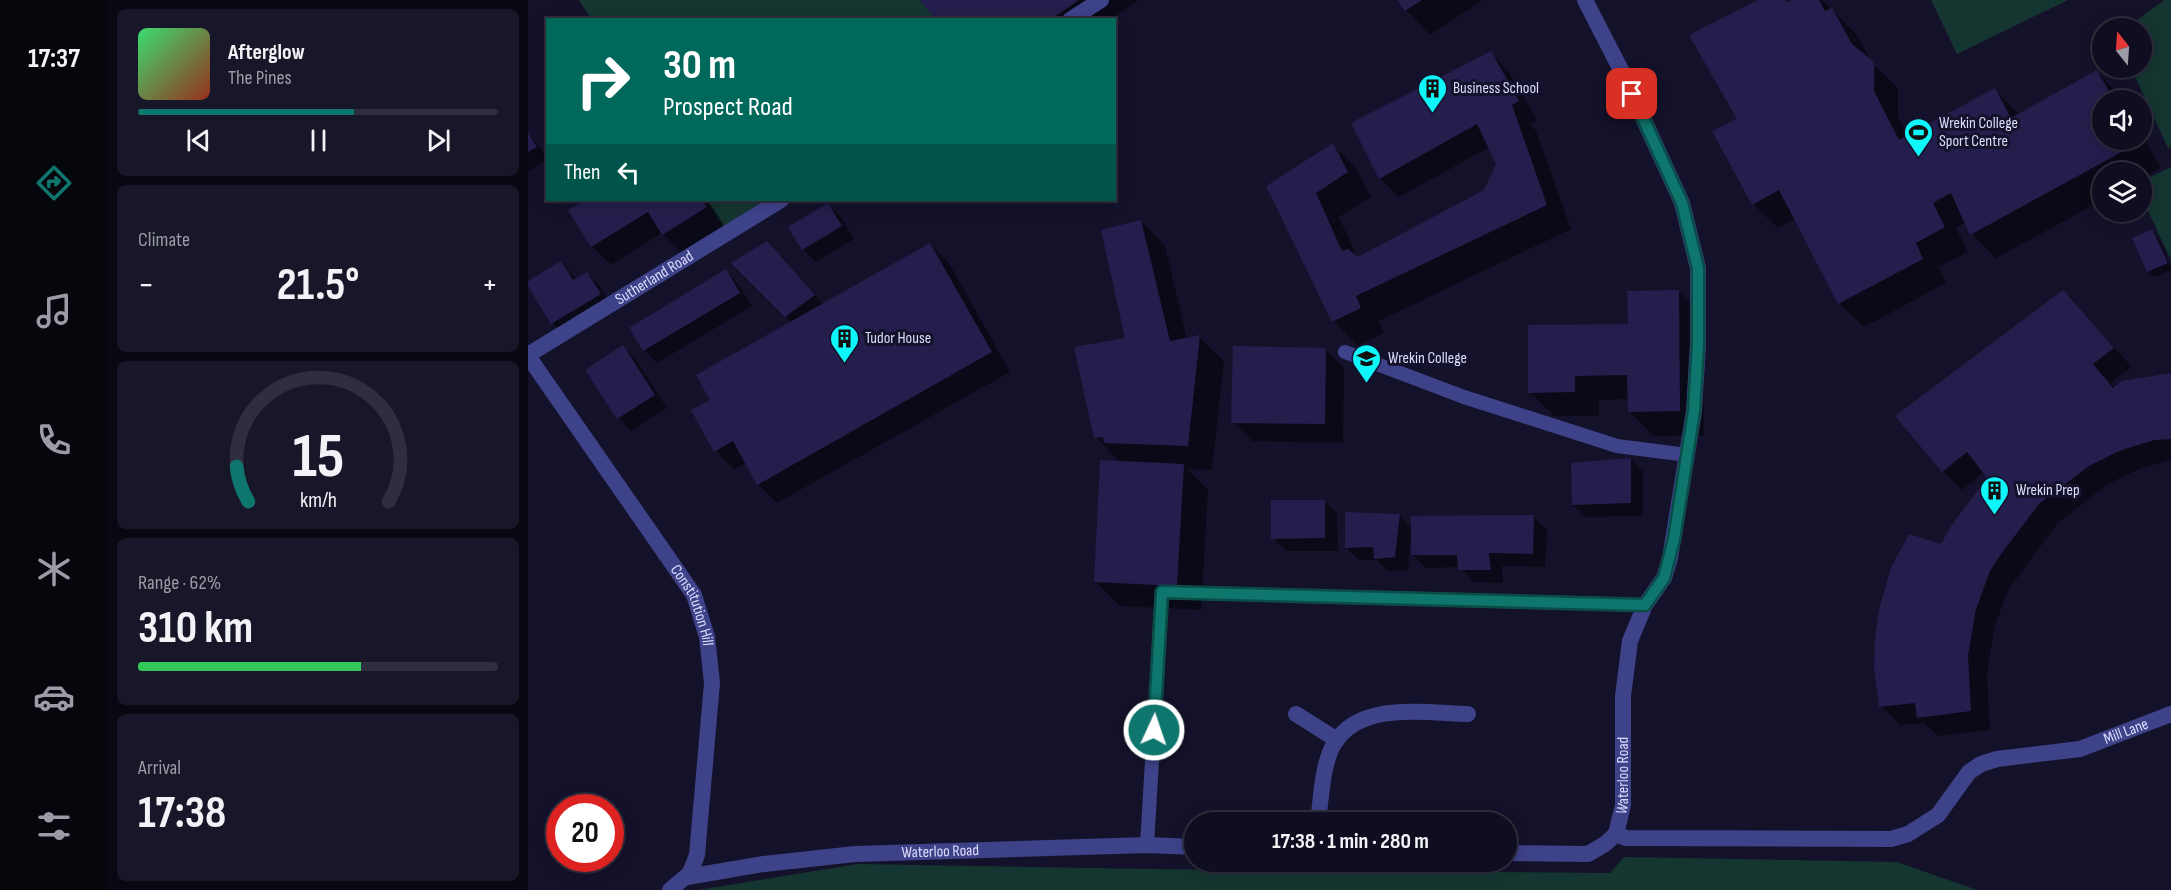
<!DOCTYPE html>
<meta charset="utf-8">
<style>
body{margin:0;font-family:"Sofia Sans Condensed",sans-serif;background:#181729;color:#f1f3f6;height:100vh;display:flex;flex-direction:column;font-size:22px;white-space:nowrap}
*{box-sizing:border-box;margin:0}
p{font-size:20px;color:#9b9ca5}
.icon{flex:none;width:33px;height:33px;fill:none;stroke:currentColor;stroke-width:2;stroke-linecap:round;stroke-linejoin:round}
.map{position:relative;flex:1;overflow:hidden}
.panel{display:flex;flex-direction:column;gap:9px;padding:9px;background:#080812;width:420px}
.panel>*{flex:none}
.guide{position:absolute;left:18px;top:18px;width:570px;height:183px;border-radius:0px;box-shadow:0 3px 15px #0003,0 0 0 2px #2f2e3e;background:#00695c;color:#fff;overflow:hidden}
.needle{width:39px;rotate:343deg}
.fabs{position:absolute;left:1564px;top:18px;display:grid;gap:12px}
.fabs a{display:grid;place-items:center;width:60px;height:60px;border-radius:50%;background:#0f0e20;box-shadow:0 3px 15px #0003,0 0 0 2px #2f2e3e;font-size:30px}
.speed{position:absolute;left:18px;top:794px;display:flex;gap:12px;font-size:30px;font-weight:700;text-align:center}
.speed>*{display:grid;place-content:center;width:78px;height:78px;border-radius:50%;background:#0f0e20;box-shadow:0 3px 15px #0003,0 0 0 2px #2f2e3e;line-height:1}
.speed .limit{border:9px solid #d22;background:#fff;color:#111}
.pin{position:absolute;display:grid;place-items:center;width:51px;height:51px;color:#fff;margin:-26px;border-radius:12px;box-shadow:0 3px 9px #0006}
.me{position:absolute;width:66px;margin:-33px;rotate:3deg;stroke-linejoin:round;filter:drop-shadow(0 0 4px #0008)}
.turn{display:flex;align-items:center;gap:21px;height:126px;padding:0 18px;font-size:27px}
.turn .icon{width:78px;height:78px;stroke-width:2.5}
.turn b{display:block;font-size:42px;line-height:51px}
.then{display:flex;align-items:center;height:57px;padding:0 18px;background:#0003;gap:12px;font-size:22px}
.big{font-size:45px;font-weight:700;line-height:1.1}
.panel .tile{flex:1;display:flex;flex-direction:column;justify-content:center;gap:9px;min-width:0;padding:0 21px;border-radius:9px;background:#181729}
.panel .dial{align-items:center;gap:0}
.dial svg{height:156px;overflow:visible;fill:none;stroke:#2f2e3e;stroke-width:7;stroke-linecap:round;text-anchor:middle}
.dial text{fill:#f1f3f6;stroke:none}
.song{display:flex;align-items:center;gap:18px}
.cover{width:72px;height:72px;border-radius:9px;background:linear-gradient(135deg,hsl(140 70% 55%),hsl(10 70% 35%))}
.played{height:6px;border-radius:3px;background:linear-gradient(90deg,#0f766e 60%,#2f2e3e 60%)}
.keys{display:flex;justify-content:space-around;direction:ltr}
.heat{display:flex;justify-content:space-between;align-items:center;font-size:33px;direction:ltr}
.charge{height:9px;border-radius:4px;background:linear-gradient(90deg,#34c759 62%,#2f2e3e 0)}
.trip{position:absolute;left:656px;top:812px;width:333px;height:60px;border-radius:30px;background:#0f0e20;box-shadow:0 3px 15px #0003,0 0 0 2px #2f2e3e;font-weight:700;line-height:60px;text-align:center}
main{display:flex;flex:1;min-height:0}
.menu{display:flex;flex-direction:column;width:108px;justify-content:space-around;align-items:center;background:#06060d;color:#9b9ca5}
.menu .icon{width:42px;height:42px}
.menu .active{color:#0f766e}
.menu b{font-size:27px;color:#f1f3f6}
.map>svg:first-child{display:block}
.green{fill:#153531}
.shadow{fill:#0007}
.building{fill:#241e4c}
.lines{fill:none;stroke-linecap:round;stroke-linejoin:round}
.service{stroke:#3e4289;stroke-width:14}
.minor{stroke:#3e4289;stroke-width:16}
.route-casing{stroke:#0a4d48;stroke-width:15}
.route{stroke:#0f766e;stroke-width:10}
.labels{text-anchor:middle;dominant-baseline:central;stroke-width:6;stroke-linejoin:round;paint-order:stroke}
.poi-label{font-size:16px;fill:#deddfe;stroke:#14122b;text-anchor:start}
.street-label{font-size:16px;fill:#deddfe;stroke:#14122b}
</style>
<main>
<nav class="menu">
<b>17:37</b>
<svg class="icon active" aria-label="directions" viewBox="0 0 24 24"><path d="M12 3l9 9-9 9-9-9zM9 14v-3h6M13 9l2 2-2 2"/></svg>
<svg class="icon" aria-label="music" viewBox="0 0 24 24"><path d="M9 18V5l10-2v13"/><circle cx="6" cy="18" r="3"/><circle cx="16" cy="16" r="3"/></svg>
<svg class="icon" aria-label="phone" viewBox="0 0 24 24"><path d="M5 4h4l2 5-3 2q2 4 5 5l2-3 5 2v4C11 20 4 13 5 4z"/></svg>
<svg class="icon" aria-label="climate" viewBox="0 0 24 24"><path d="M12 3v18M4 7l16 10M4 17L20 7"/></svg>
<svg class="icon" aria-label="car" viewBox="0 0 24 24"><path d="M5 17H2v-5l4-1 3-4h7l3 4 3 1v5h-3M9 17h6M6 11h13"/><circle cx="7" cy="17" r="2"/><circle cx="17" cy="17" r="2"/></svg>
<svg class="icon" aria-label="filters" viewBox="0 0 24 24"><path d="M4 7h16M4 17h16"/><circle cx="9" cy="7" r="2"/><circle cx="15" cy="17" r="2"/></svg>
</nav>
<section class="panel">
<div class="tile">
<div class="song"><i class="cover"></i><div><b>Afterglow</b><p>The Pines</p></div></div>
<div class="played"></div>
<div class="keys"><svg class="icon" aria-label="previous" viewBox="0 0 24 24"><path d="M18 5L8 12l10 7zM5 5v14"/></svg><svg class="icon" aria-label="pause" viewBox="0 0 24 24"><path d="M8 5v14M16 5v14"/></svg><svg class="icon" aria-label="next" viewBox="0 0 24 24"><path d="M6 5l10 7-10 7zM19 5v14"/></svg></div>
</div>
<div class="tile"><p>Climate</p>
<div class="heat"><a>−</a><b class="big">21.5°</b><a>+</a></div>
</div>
<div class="tile dial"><svg viewBox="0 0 100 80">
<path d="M14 69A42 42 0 1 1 86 69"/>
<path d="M14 69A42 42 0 0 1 8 51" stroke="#0f766e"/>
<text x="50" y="56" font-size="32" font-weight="700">15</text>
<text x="50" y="72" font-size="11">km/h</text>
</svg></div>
<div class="tile"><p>Range · 62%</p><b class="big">310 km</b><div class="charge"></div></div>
<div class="tile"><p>Arrival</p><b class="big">17:38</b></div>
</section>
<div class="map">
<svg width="1643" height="890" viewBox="0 0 1643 890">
<rect width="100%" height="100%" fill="#14122b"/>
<!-- green -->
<path class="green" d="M51,0h341l16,19h-345z
M1403,0h137l-111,54z
M1636,0h7v147l-3,1 -37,-80h11v-40h-15z
M1643,167v93l-29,-62v-17z
M178,200h61l-44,27z
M1096,857l273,5 80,28h-1279l160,-26 294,5 458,4z"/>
<!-- shadow -->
<path class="shadow" d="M394,0h217l-29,20h-172z
M871,0h84l-53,35 -24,-25z
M1234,0h28l2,2 3,-2h27l34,34 16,29 26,25v29l10,20 87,-47 25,25 77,-43 27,28h-21v40h39v-7l19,35 -19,10v-6h-39v28l-107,58 -24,-24 -6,-12 -10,6 12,24 -29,15 7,16 -82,44 -25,-24 -44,-84 -17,9 -25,-24 -14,-84z
M963,53l18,19 28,48 -7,4 6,7 35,98 -192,92 5,12 -26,13 -25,-25 -65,-135 65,-41 24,24 14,28 -32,20 19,42 127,-68 13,-27 -8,-17 -91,50 -19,-19z
M0,135l13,13 7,11 -20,13z
M60,200h120l17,26 -43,27 -20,-20 -51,32 -19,-19 -22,-35z
M300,205l13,12 13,22 -38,23 -13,-13z
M613,221l24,25 22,93 12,-2 25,24 -12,109 -25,-1 21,21 -7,120 -81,-4 -25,-25 25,-119 -24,-25 31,-97z
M1624,231l6,6 13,29v4l-17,7 -6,-6z
M402,244l19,19 61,109 -233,131 -19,-19 -12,-21 -12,7 -18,-19 -4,-51 80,-78 -59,-58 47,-8 43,48z
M33,262l16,18 10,-6 13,12 12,21 -47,29 -12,-13 -25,-40z
M198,271l12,13 14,22 -95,57 -13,-13z
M1150,291l25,25 1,119 -50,1 -25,-25v-12l-30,1v16h-45l-24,-24z
M1535,292l69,75 -21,16 4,5 56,-14v86l-32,9 -31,15 -50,39 -50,67 -14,38 -7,47 3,55 -52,6 -14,-13 -24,2 -19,-19 61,-160 47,-68 -5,-6 -22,18 -19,-19 -46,-55z
M95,347l13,13 31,48 -36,23 -12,-13 -32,-48z
M797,349l19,19 -1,75 -91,-2 -19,-19z
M1103,459l12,13v44l-57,1 -13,-13z
M797,501l12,13 1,37h-52l-13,-13z
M871,515l13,13 122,-11 13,13 -2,37 -43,-1 1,17 -30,-1 -13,-15 -34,1 -13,-13v-12h-3l-2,27 -20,1 -11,-11h-18l-13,-12z"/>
<!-- building -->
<path class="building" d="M392,0h159l-29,20h-114z
M869,0h25l-17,11z
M1230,0h28l1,2 5,-2h27l6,11 7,-3 20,36 22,18v29l25,49 96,-52 16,30 86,-48 17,30h-11v40h33l2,3 -168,92 -19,-42 -18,10 12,24 -29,16 7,16 -85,45 -59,-114 -27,15 -40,-74 25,-12 -48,-84z
M963,51l28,50 -7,4 35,100 -191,91 5,12 -29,14 -66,-136 67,-43 15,29 -32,21 26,58 6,-2 10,8 126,-67 12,-26 -19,-40 -98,55 -28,-56z
M0,133l9,14 -9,5z
M57,200h117l5,7 -45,28 -14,-23 -57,35 -23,-37z
M300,203l14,23 -40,24 -14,-23z
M613,220l29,121 30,-6 -12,111 -84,-3 -1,-6 -9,1 -20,-91 51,-9 -24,-108z
M1624,229l16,34 -21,9 -15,-34z
M239,241l48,54 -30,22 -54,-54z
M402,243l62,109 -235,133 -24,-44 -19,11 -23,-42 19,-10 -14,-25z
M33,261l12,19 14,-8 14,22 -50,30 -23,-38v-5z
M198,269l14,24 -97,58 -14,-23z
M1151,290l1,121 -52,1 -1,-37 -52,1v16l-47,1v-68l100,-1 -1,-33z
M1535,290l51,58 -21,16 20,24 9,-7 49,-8v66l-17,1 -35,11 -30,15 -50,38 -38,50 -11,17 -14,38 -8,46 3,56 -54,7 -2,-15 -36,4 -5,-40 1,-30 5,-31 11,-38 18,-34 32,10 10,-18 36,-48 -20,-26 -25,20 -47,-56z
M95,345l32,50 -38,24 -32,-49z
M705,346l93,2 -1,76 -94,-1z
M1103,458v45l-59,2 -1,-42z
M572,460l84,4 -7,122 -83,-4z
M743,500h54v38l-54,1z
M817,512l55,2 -5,43 -21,2 -1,-12 -28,1z
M1006,515l-1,39 -44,-1 2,17h-33l-1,-15h-46v-39z"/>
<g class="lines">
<!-- service -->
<path class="service" d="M817,352l119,45 153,49 70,9
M619,845l15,-253 483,13"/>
<!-- minor -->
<g class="minor">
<path d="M542,20l31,-20"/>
<path id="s1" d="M0,355l253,-155"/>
<path id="s2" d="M0,356l166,239 13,42 5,46 -15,172 -7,18 -20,17"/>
<path d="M768,714l41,26"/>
<path d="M790,822c3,-22 4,-58 16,-78 26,-43 91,-31 134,-30"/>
<path id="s3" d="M1088,834l10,4 265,1 17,-5 30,-19 31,-43 12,-8 16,-5 83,-10 91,-35"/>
<path id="s4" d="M978,853l82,1 17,-10 11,-10 7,-29v-109l7,-55 15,-36 19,-27 6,-20 24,-147 4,-67v-76l-16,-65 -60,-131 -37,-72"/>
<path id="s5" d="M159,877l77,-13 91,-10 292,-9 47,2"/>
</g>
</g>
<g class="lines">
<defs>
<path id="route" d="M626,730l8,-138 483,13 19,-27 10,-39 20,-128 4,-66v-77l-16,-65 -50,-109"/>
</defs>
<!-- route casing -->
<use href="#route" class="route-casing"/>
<!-- route -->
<use href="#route" class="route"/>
</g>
<!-- icons -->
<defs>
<symbol id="building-pin" viewBox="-11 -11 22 30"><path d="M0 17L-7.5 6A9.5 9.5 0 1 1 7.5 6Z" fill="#0ef6f9" stroke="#14122b"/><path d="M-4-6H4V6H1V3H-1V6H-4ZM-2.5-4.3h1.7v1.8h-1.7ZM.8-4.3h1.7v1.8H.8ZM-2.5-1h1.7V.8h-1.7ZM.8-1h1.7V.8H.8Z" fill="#111"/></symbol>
<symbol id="stadium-pin" viewBox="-11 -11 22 30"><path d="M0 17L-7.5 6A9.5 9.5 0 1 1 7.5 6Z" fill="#0ef6f9" stroke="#14122b"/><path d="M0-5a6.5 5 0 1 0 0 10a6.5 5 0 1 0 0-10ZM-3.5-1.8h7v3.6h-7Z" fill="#111"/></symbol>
<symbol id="school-pin" viewBox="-11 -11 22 30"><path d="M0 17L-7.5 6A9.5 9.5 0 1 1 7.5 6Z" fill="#0ef6f9" stroke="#14122b"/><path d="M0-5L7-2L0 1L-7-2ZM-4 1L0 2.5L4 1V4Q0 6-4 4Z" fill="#111"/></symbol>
</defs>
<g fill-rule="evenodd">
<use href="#building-pin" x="888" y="72" width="33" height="45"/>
<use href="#stadium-pin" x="1374" y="116" width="33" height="45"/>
<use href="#building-pin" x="300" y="322" width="33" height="45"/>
<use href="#school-pin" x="822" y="342" width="33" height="45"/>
<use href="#building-pin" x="1450" y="474" width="33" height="45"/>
</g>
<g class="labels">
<!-- poi labels -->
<g class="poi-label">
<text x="925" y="88">Business School</text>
<text x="1411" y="123">Wrekin College<tspan x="1411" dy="18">Sport Centre</tspan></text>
<text x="337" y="338">Tudor House</text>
<text x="860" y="358">Wrekin College</text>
<text x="1488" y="490">Wrekin Prep</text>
</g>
<!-- street labels -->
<g class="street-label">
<text stroke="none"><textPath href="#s1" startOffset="148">Sutherland Road</textPath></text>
<text stroke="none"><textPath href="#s2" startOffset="300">Constitution Hill</textPath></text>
<text stroke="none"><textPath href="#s3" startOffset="546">Mill Lane</textPath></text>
<text stroke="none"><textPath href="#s4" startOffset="176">Waterloo Road</textPath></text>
<text stroke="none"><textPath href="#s5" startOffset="255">Waterloo Road</textPath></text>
</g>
</g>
</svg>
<div class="fabs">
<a><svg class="needle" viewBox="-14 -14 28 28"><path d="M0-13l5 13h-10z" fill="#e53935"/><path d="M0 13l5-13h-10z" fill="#9b9ca5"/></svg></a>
<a><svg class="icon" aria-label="sound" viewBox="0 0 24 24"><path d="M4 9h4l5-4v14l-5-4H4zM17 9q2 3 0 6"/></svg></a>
<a><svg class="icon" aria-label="layers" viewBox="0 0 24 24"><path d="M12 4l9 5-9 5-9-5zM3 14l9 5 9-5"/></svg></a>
</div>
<div class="speed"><div class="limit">20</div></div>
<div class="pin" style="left:1104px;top:94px;background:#d93025"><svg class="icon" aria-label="arrive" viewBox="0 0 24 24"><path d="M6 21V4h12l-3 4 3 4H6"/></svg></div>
<svg class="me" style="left:626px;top:730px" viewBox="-20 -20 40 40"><circle r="17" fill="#0f766e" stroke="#fff" stroke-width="3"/><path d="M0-11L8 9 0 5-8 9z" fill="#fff"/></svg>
<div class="trip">17:38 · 1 min · 280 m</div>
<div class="guide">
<div class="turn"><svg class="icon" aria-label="right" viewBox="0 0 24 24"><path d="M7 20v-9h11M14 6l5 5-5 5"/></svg><div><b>30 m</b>Prospect Road</div></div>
<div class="then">Then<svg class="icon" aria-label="left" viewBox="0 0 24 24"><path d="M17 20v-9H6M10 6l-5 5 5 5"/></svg></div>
</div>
</div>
</main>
